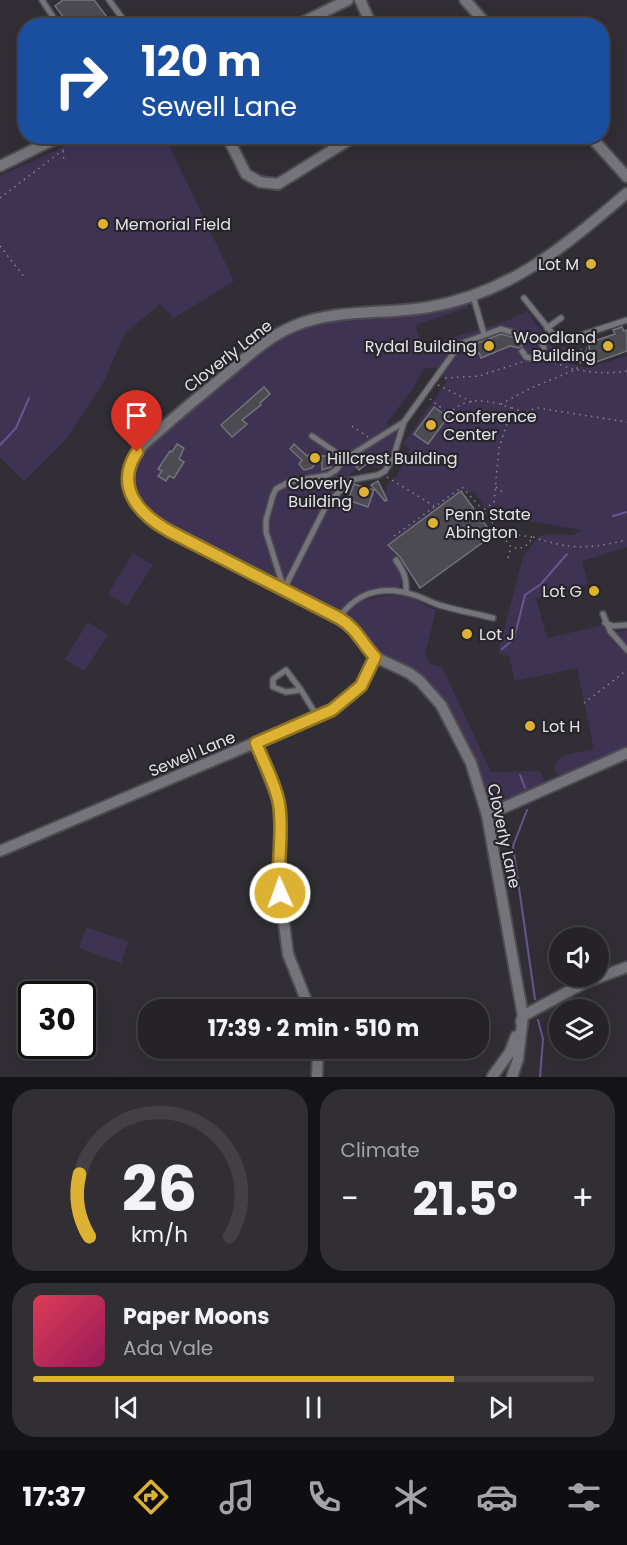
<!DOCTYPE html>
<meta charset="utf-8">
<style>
body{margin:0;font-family:Poppins,sans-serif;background:#312f34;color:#f1f3f6;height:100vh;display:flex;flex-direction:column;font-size:22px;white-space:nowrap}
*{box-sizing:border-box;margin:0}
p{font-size:20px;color:#a3a4a8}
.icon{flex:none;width:33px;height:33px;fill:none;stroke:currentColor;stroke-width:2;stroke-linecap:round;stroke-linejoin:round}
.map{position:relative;height:1077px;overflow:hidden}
.drawer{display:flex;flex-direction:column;gap:12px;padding:12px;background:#141316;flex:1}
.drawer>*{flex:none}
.banner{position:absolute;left:18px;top:18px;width:591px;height:126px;border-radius:24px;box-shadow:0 6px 24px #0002,0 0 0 2px #424045;background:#1a4fa0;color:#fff;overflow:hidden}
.buttons{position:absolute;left:549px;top:927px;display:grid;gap:12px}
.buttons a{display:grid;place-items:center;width:60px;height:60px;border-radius:50%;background:#252328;box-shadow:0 6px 24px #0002,0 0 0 2px #424045;font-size:30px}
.speed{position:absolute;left:18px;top:981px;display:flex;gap:12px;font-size:30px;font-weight:700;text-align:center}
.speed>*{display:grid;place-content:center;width:78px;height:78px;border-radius:50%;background:#252328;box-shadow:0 6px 24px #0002,0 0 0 2px #424045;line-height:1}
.speed .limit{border:3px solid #111;border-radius:9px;background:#fff;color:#111}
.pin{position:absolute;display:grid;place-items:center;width:51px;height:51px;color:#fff;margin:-62px -26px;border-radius:50% 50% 50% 0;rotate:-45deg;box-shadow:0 0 6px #0007}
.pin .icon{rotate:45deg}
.me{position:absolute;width:66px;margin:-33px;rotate:358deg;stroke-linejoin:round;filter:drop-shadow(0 0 4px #0008)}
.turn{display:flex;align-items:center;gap:21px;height:126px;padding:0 24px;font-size:27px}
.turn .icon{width:78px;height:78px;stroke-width:2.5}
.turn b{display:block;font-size:42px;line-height:51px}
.big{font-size:45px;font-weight:700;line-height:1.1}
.drawer .widget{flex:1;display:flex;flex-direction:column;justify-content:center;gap:9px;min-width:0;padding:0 21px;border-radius:24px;background:#312f34}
.drawer .dial{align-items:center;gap:0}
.dial svg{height:156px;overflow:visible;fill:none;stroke:#424045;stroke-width:7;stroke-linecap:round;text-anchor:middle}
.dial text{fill:#f1f3f6;stroke:none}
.song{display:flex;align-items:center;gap:18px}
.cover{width:72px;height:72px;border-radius:9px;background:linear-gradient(135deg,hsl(350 70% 55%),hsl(330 70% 35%))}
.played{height:6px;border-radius:3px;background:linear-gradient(90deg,#ddb233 75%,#424045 75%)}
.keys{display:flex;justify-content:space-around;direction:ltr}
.heat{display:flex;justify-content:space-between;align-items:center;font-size:33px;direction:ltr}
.drawer .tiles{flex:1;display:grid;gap:12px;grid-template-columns:1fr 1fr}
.widget:last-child{grid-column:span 2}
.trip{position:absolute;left:138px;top:999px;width:351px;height:60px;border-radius:24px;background:#252328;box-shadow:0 6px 24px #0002,0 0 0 2px #424045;font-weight:700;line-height:60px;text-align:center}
.tabs{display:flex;height:96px;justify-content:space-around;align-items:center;background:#0f0e10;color:#a3a4a8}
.tabs .icon{width:42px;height:42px}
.tabs .on{color:#ddb233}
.tabs b{font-size:27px;color:#f1f3f6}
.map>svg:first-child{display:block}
.green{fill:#3f3354;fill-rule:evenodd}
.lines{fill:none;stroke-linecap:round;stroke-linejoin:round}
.stream{stroke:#69558f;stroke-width:2}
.building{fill:#4d4b52;stroke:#747279;stroke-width:1.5}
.service-casing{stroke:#4e4c51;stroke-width:8}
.minor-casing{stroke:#4e4c51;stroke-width:14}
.path{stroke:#88868b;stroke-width:1.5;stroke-dasharray:1.5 4.5;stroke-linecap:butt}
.service{stroke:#76747b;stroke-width:5}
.minor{stroke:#76747b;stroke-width:10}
.route-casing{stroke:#907421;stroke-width:15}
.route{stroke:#ddb233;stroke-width:10}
.poi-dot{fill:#ddb233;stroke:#27252b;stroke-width:2}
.labels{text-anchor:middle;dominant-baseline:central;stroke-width:4.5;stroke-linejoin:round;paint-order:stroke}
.poi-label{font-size:16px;fill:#e3e2e6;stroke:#27252b;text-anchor:start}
.street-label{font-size:16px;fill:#e3e2e6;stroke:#27252b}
</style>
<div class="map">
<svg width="627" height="1077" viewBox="0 0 627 1077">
<rect width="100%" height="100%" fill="#312f35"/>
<!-- green -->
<path class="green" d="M85,137h80l69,144 -60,37 -14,-14 -35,29 -21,48 -37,57 -43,43 -24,-24v-281z
M466,304l3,3 -54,18 7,22 87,-27 18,-9 25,36h14l-2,15 23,6 40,-12v191l-45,14 6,23 -52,14 11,40 53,-12 18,6 9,-2v117l-29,12 1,4 -37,18 -8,-12c3,-16 26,-17 40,-20l-17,-81 -62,13 -6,-25 -11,-3 25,-96 16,-21 11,-2 23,1 9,-5 -81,-13 -16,-11 -11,-14 -13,-1 -72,54 7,11 -4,4c7,9 12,16 8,27 -26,2 -45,1 -61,25l-46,-26 -125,-60c-31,-20 -49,-46 -21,-79l116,-98 33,-18 34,-10 100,-9zM424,368h17l5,15 -43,61 7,5 -13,27 -10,8v7l-5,-1 -9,4 -5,13 -30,-10 12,-23 19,-13 6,6 5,1 6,-5 10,-28 -5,-8 -5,-3 28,-37z
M133,553l20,12 -26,41 -19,-12z
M395,595l13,2 27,13v5l-10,39 6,10 11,3 49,105 49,-1 5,11 1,5 -58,25 -13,-52 -27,-55 -19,-22 -48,-27 -22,-29 -14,-12c9,-18 32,-17 50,-20z
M88,622l20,13 -24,36 -19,-12z
M86,927l42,15 -7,21 -42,-15z"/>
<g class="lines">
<!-- stream -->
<path class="stream" d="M0,445l16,-17 13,-30
M613,516l14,-4
M502,649l12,-10 11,-44 16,-11 26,-30
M520,775l5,13
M527,810l-14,36 22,153
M538,1020l5,19 -3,38"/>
</g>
<!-- building -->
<path class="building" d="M63,0h31l20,26h-44l-15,-20z
M622,327l2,4 3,-1v21l-31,11 -1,-4 -15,5 -3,-9 13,-4 -2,-7 27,-9 -2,-4z
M501,334l22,6 -1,6 -3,2 -9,-2 -29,12 -2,-5 -7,3 -3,-8 4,-3z
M264,387l6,7 -10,9 1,2 -19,15 5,4 -15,13 -11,-12z
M434,407l14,10 -20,27 -14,-10z
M177,444l7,4 -5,11 5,3 -10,16 -5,-2 -3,5 -8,-5 4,-5 -4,-2 12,-18 2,1z
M294,444l13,12 3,-2 11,2 -9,12 -8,2 -5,-6 3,-4 -12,-11z
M362,454l7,8 -10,8 -7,-8z
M322,456h7l2,11 -9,3z
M378,481l9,19 -2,1 -14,-16z
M354,484l20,6 -6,17 -20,-7z
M461,491l32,44 -73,53 -20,-31 -12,-12z"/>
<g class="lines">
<defs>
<path id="service" d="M42,0l17,26
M109,0l19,26
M473,296l11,38
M524,298l28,35 14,7 61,-20
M547,328l14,-10
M312,436l22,15 9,9
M396,560c8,12 11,18 10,32
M284,589l43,-85 24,-24 27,-5 7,-4 8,-13 11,-36 56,-78 41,-15 35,10 5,2 3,7 -1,6 -8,5 -9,-2 -4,-6
M284,589l-18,-57v-12l7,-25 3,-6 13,-7 39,-7 8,-5 7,-10 61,-38
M603,614l7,17 17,19
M339,618c19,-28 47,-33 78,-22 9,3 17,8 26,10 17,5 34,8 50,12
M605,623l8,3 14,-1
M301,690l-15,-20 -13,9v8l13,5 15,-2 16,26"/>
<path id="minor" d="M360,0l12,26
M465,0l23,26
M295,26l53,-26
M227,136l19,38 14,8 18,2 77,-48
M590,136l37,41
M0,166l61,-30
M256,743l23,60 2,33 -3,41 10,77 22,56
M487,815l140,-62
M0,851l332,-141 29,-24 14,-29
M521,1022l2,-6 61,-33 43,-16
M317,1077l1,-29
M492,1077l18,-25 6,-16
M512,1077l6,-18 5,-43 -36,-201 -16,-52 -30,-58 -21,-24 -11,-8 -34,-16 -26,-33 -193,-100c-27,-22 -38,-46 -15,-77 27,-25 55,-48 83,-71 22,-18 43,-39 70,-50 42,-18 91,-11 135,-19 82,-14 137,-62 198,-114"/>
</defs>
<!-- service casing -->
<use href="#service" class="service-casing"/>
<!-- minor casing -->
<use href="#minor" class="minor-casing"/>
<!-- path -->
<path class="path" d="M63,151l1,11
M0,198l63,-48v-4
M0,246l25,32
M551,350l18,3 18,-5
M549,360c24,12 52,15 78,11
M445,378l34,-2 43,-14
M438,385l34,17
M430,399l19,15c16,-19 42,-14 62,-6
M501,404l30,-16 46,-19 -4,-22
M352,426l16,11
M387,477l47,29
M496,487l8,6
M500,533l-17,-23 11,-8 5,-54 13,-40 18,6 3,-5 5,-1 89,14
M394,536l68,-49 20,22
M533,537c38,13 55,12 94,3
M508,558l3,-11 -11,-14 33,4c-7,10 -10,13 -22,10
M584,703l43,-33"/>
<!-- service -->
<use href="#service" class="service"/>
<!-- minor -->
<use href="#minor" class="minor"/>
</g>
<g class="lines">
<defs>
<path id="route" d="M137,452c-23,35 2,62 32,79l170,87c17,10 23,25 36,39l-14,29 -29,24 -76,33c7,18 20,42 23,61 5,30 -3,60 1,89"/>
</defs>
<!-- route casing -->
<use href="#route" class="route-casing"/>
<!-- route -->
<use href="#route" class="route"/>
</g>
<!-- markers -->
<g class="poi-dot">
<circle cx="103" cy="224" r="6"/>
<circle cx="591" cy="264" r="6"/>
<circle cx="489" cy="346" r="6"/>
<circle cx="608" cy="346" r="6"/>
<circle cx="431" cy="425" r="6"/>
<circle cx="315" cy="458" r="6"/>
<circle cx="364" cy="492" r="6"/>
<circle cx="433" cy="523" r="6"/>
<circle cx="594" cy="591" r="6"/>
<circle cx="467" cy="634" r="6"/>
<circle cx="530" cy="726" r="6"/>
</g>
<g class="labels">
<!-- poi labels -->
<g class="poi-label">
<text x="115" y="224">Memorial Field</text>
<text x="579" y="264" text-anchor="end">Lot M</text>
<text x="596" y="337" text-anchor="end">Woodland<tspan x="596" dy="18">Building</tspan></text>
<text x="477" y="346" text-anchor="end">Rydal Building</text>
<text x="443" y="416">Conference<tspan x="443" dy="18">Center</tspan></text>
<text x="327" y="458">Hillcrest Building</text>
<text x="352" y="483" text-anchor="end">Cloverly<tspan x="352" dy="18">Building</tspan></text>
<text x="445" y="514">Penn State<tspan x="445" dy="18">Abington</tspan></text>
<text x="582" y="591" text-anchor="end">Lot G</text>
<text x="479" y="634">Lot J</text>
<text x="542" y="726">Lot H</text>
</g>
<!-- street labels -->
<g class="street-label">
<text transform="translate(228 356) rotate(-38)">Cloverly Lane</text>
<text transform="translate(192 754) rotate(-23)">Sewell Lane</text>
<text transform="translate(504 836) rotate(78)">Cloverly Lane</text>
</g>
</g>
</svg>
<div class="buttons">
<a><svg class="icon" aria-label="sound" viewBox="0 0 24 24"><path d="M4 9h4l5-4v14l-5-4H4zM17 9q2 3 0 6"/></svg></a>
<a><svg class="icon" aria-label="layers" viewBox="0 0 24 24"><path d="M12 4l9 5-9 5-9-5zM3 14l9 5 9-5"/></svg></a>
</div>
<div class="speed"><div class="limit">30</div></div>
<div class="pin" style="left:137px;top:452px;background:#d93025"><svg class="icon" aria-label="arrive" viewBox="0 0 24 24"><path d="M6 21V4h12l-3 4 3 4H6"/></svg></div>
<svg class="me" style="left:280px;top:893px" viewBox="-20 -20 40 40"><circle r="17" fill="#ddb233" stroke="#fff" stroke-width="3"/><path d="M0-11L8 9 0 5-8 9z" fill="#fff"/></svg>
<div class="trip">17:39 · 2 min · 510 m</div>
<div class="banner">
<div class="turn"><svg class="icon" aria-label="right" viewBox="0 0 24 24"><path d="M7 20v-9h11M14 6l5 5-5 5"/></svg><div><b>120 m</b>Sewell Lane</div></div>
</div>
</div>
<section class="drawer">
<div class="tiles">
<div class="widget dial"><svg viewBox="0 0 100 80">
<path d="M14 69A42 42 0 1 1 86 69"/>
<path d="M14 69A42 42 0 0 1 9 37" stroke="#ddb233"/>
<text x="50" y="56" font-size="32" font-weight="700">26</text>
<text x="50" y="72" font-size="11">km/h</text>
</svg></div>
<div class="widget"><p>Climate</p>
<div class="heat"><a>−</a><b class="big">21.5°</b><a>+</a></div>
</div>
<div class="widget">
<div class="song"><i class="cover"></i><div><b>Paper Moons</b><p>Ada Vale</p></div></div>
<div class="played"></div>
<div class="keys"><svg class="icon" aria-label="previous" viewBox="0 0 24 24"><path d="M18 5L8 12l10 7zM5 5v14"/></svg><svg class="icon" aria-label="pause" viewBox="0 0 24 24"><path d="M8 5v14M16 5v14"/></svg><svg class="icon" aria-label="next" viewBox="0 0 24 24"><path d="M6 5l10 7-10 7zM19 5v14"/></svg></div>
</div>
</div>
</section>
<nav class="tabs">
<b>17:37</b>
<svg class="icon on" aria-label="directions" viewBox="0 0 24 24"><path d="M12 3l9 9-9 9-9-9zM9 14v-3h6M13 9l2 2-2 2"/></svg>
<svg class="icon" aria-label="music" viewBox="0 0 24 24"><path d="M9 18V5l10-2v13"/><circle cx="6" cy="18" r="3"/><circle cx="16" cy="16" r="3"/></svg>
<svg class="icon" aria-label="phone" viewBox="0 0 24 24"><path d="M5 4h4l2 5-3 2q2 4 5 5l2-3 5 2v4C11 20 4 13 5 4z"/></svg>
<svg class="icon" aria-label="climate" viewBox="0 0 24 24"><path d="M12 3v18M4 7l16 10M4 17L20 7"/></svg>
<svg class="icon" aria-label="car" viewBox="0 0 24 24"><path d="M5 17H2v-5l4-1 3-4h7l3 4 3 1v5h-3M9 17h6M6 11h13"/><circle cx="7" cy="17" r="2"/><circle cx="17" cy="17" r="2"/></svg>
<svg class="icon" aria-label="filters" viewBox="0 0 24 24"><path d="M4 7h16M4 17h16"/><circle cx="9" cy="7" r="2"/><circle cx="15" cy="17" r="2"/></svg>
</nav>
